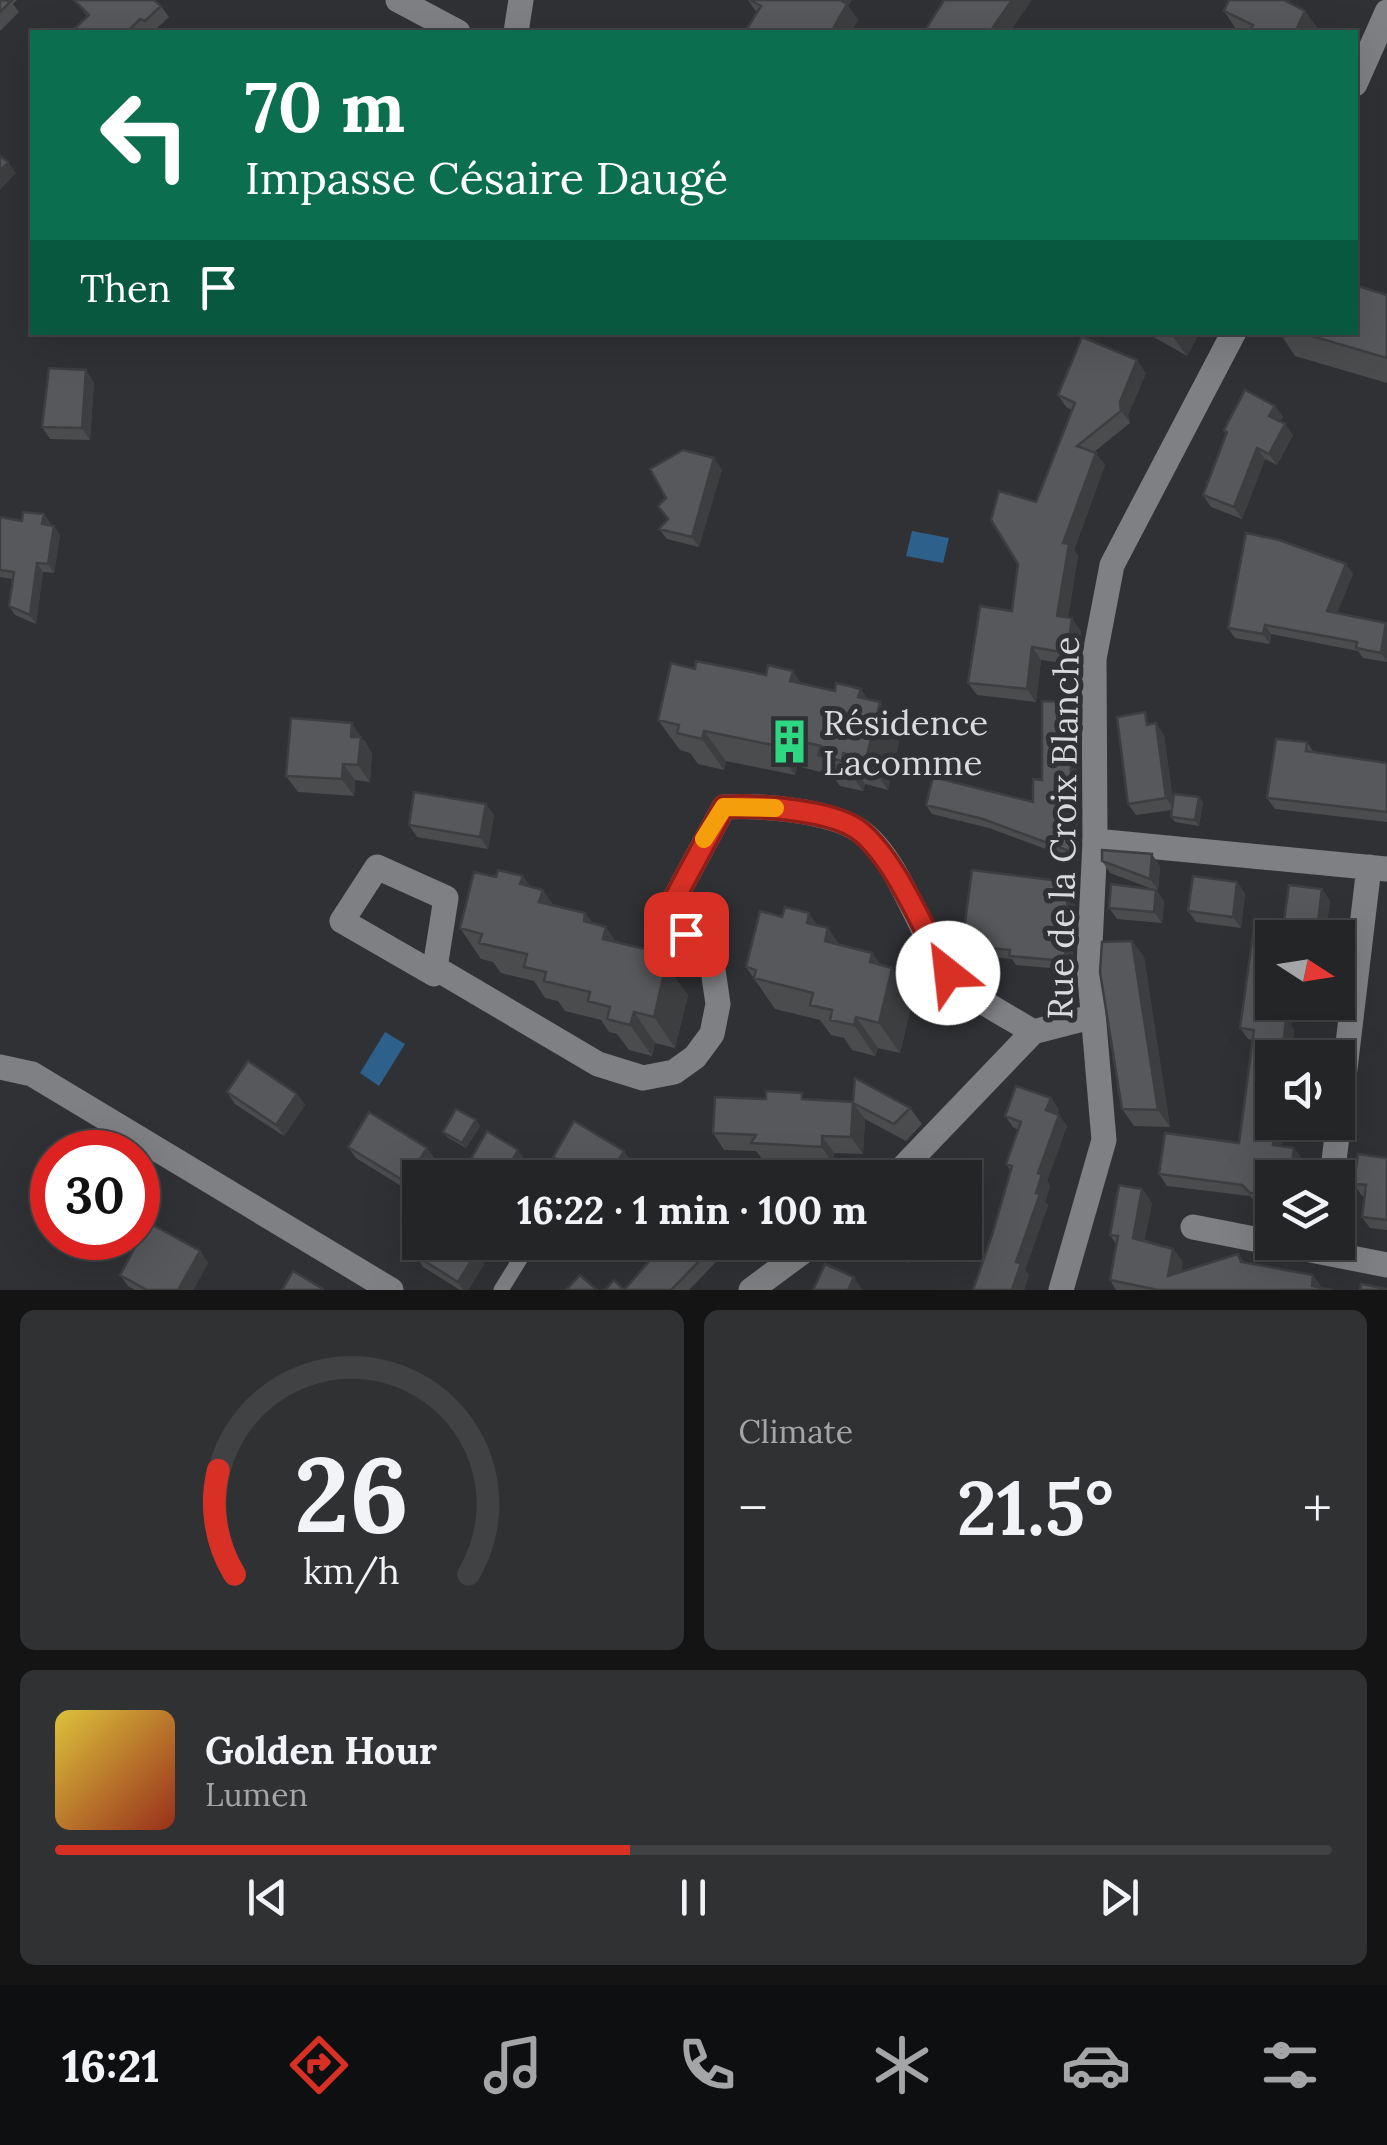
<!DOCTYPE html>
<meta charset="utf-8">
<style>
body{margin:0;font-family:Lora,serif;background:#303133;color:#f1f3f6;height:100vh;display:flex;flex-direction:column;font-size:38px;white-space:nowrap}
*{box-sizing:border-box;margin:0}
p{font-size:32px;color:#a3a5a7}
.icon{flex:none;width:55px;height:55px;fill:none;stroke:currentColor;stroke-width:2;stroke-linecap:round;stroke-linejoin:round}
.map{position:relative;height:1290px;overflow:hidden}
.details{display:flex;flex-direction:column;gap:20px;padding:20px;background:#141415;flex:1}
.details>*{flex:none}
.top-card{position:absolute;left:30px;top:30px;width:1328px;height:305px;border-radius:0px;box-shadow:0 10px 40px #0002,0 0 0 2px #414244;background:#0b6e4f;color:#fff;overflow:hidden}
.needle{width:65px;rotate:102deg}
.fabs{position:absolute;left:1255px;top:920px;display:grid;gap:20px}
.fabs a{display:grid;place-items:center;width:100px;height:100px;border-radius:0px;background:#242527;box-shadow:0 10px 40px #0002,0 0 0 2px #414244;font-size:50px}
.speed{position:absolute;left:30px;top:1130px;display:flex;gap:20px;font-size:50px;font-weight:700;text-align:center}
.speed>*{display:grid;place-content:center;width:130px;height:130px;border-radius:50%;background:#242527;box-shadow:0 10px 40px #0002,0 0 0 2px #414244;line-height:1}
.speed .limit{border:15px solid #d22;background:#fff;color:#111}
.pin{position:absolute;display:grid;place-items:center;width:85px;height:85px;color:#fff;margin:-42px;border-radius:20px;box-shadow:0 5px 15px #0006}
.me{position:absolute;width:110px;margin:-55px;rotate:331deg;stroke-linejoin:round;filter:drop-shadow(0 0 8px #0008)}
.turn{display:flex;align-items:center;gap:35px;height:210px;padding:0 50px;font-size:45px}
.turn .icon{width:130px;height:130px;stroke-width:2.5}
.turn b{display:block;font-size:70px;line-height:85px}
.then{display:flex;align-items:center;height:95px;padding:0 50px;background:#0003;gap:20px;font-size:38px}
.big{font-size:75px;font-weight:700;line-height:1.1}
.details .card{flex:1;display:flex;flex-direction:column;justify-content:center;gap:15px;min-width:0;padding:0 35px;border-radius:15px;background:#303133}
.details .dial{align-items:center;gap:0}
.dial svg{height:260px;overflow:visible;fill:none;stroke:#414244;stroke-width:7;stroke-linecap:round;text-anchor:middle}
.dial text{fill:#f1f3f6;stroke:none}
.song{display:flex;align-items:center;gap:30px}
.cover{width:120px;height:120px;border-radius:15px;background:linear-gradient(135deg,hsl(50 70% 55%),hsl(10 70% 35%))}
.played{height:10px;border-radius:5px;background:linear-gradient(90deg,#d93025 45%,#414244 45%)}
.keys{display:flex;justify-content:space-around;direction:ltr}
.heat{display:flex;justify-content:space-between;align-items:center;font-size:55px;direction:ltr}
.details .tiles{flex:1;display:grid;gap:20px;grid-template-columns:1fr 1fr}
.card:last-child{grid-column:span 2}
.trip{position:absolute;left:402px;top:1160px;width:580px;height:100px;border-radius:0px;background:#242527;box-shadow:0 10px 40px #0002,0 0 0 2px #414244;font-weight:700;line-height:100px;text-align:center}
.tabs{display:flex;height:160px;justify-content:space-around;align-items:center;background:#0e0f10;color:#a3a5a7}
.tabs .icon{width:70px;height:70px}
.tabs .on{color:#d93025}
.tabs b{font-size:45px;color:#f1f3f6}
.map>svg:first-child{display:block}
.water{fill:#2e608c}
.lines{fill:none;stroke-linecap:round;stroke-linejoin:round}
.lane{stroke:#7f8083;stroke-width:15}
.street{stroke:#7f8083;stroke-width:25}
.secondary{stroke:#7f8083;stroke-width:25}
.wall{fill:#4b4c4e}
.shaded-wall{fill:#3d3e40}
.building{fill:#57585b;stroke:#3d3e40;stroke-width:2.5}
.route-casing{stroke:#8d1f18;stroke-width:25}
.route{stroke:#d93025;stroke-width:18}
.slow{stroke:#f59e0b;stroke-width:18}
.labels{text-anchor:middle;dominant-baseline:central;stroke-width:10;stroke-linejoin:round;paint-order:stroke}
.poi-label{font-size:35px;fill:#d9dadc;stroke:#303134;text-anchor:start}
.street-label{font-size:35px;fill:#d9dadc;stroke:#303134}
</style>
<div class="map">
<svg width="1387" height="1290" viewBox="0 0 1387 1290">
<rect width="100%" height="100%" fill="#303134"/>
<!-- water -->
<path class="water" d="M912,531l37,7 -6,25 -37,-7z
M385,1032l20,12 -26,42 -19,-13z"/>
<g class="lines">
<!-- lane -->
<path class="lane" d="M501,1290l29,-47"/>
<!-- street -->
<path class="street" d="M398,0l60,32
M516,32l5,-32
M1095,841l292,28
M377,867l69,31 -12,76 -92,-53z
M437,969l161,95 45,14 31,-6 21,-15 17,-23 6,-30 -6,-41 -26,-29 -10,-38 48,-89c35,-2 106,3 136,24 38,27 59,99 85,138 18,26 62,46 88,63
M0,1067l32,7 359,216
M893,1178l140,-146 58,-15
M1332,1178l37,-311
M1193,1227l194,38
M751,1290l65,-48"/>
<!-- secondary -->
<path class="secondary" d="M1355,84l32,-72
M1061,1290l43,-150 -15,-174 6,-125 -1,-182 18,-94 122,-233"/>
</g>
<!-- wall -->
<path class="wall" d="M0,0h17l-4,4 6,8 -19,19z
M74,0l87,6 8,11 -16,15 -5,-2 -2,2h-75l16,-16z
M748,0h104l-4,6 10,14 -7,12h-106l12,-19z
M1224,11h81l15,21h-82z
M1387,295v88l-92,-27 -16,-24h76z
M1145,332h55l-13,24z
M1146,373l-18,42 2,8 -36,29 11,13 -31,85 4,6 -10,61 13,14 -5,34 -35,-5 -5,42 -59,-7 -9,-12 44,-72 24,-109 36,-92 -6,-3 -8,-12z
M94,382l-4,58 -40,-1 -8,-12z
M1275,406l8,11 -3,4 13,14 -16,30 -12,-6 -23,60 -31,-12 -8,-12 23,-61 -2,-4z
M722,469l-23,78 -32,-8 -8,-10z
M44,514l6,9v3l10,9 -6,38 -11,-1 -7,52 -21,-9 -6,-9 4,-27 -13,-2v-60l22,4z
M1346,564l7,10 -16,39 49,10 1,39 -24,-4 -5,-7 -87,-17 -1,10 -35,-6 -7,-10z
M695,669l106,14 67,17 33,33 -13,57 -23,-6 -2,7 -23,-5 -8,-11 -35,-9 -2,9 -69,-14 -2,9 -26,-6 -8,-11 -10,-3 -22,-30z
M1070,702l6,9 2,150 -89,-33 -57,-14 -6,-9 107,-3 9,-22z
M1153,724l11,11 9,66 26,-4 4,5 -4,24 -24,-4 -4,-5 1,-7 -36,5 -8,-11z
M364,740l8,14 -2,28 -15,-2 -1,16 -56,-4 -12,-16z
M1307,742l7,11 73,10v59l-112,-13 -8,-11z
M494,815l-6,34 -71,-12 -8,-12z
M1102,861l58,5 -2,24h-2l8,11 -2,22 -45,-4 -8,-11 46,-18 -45,-17z
M523,876l7,11 13,3 10,15 32,8 8,11 24,19 32,7 8,12 31,33 -13,53 -20,-5 -3,13 -23,-6 -12,-16 -8,-2 -8,-12 -36,-9 -7,-10 -13,-3 -11,-17 -33,-8 -8,-11 -12,-3 -21,-31 36,-51z
M1289,885l33,4 8,12 -5,37h-53v64h22l-3,24 3,4 -3,28h-19v64h12l-2,24 12,2 8,11 -2,19h-28v28l-14,-2 -8,-8 -83,-10 -8,-12 6,-41 74,10 14,-103 -5,-1 -8,-11 15,-109 29,1z
M1075,891l-3,79 -56,-5 -4,-6 -43,-4 -7,-10z
M1245,893l-4,35 -45,-6 -8,-11z
M818,926l22,19 32,8 9,12 32,33 -13,55 -22,-5 -3,8 -23,-6 -8,-12 -13,-3 -11,-15 -45,-11 -29,-42z
M1132,941l12,16 26,170 -36,-1 -12,-17z
M227,1092l70,2 8,11 -21,31 -49,-32z
M1051,1098l8,12 -2,4 10,12 -20,55 3,5 -5,16 3,3 -23,65 4,5 -5,15h-51l19,-55 18,-65 -4,-6 12,-34 -5,-3 -8,-11z
M807,1100l103,8 12,16 -16,17 -41,-22 -2,35 -29,-1 -1,11 -70,-4 -7,-9 -32,-1 -11,-17z
M476,1120l4,6 -14,22 -19,-11 -4,-5z
M348,1147l79,1 8,11 -11,19h-4l-6,16 -58,-36z
M553,1157l79,5 -10,16h-45l-17,-11z
M1387,1158v72l-17,-2 -8,-11 2,-21h-2l-8,-12z
M1142,1189l10,14 -8,38 29,8 10,13 -2,10 57,-18 6,8 69,13 9,13 10,2h-216l-6,-10 6,-36 -6,-9z
M132,1238l68,13 8,12 -15,27h-58l-7,-4 -8,-11 16,-30z
M644,1242h57l16,19 -28,29h-84h19l32,-36z
M890,1242h40l-21,21z
M476,1253l8,11 -16,26h-8l-37,-23 -8,-12z"/>
<!-- shaded-wall -->
<path class="shaded-wall" d="M836,0h16l-4,6 10,14 -7,12h-20z
M1012,0h20l-22,32h-13l-4,-5z
M1305,11l15,21h-25z
M8,162l8,11 -16,17v-19z
M1172,332h28l-13,24 -16,-22z
M1137,360l9,13 -18,42 2,8 -9,-12 -1,-9z
M86,370l8,12 -4,58 -8,-12z
M1275,406l8,11 -6,10 -8,-11z
M1285,424l8,11 -16,30 -8,-11z
M1257,448l8,11 -23,60 -8,-12z
M1096,453l9,12 -31,85 4,6 -12,72 -9,-12 6,-73z
M714,458l8,11 -23,78 -7,-10z
M44,514l6,9 -1,10 -7,-9z
M54,526l6,9 -6,38 -6,-9z
M37,563l6,9 -7,52 -6,-9z
M1346,564l7,10 -19,47 -7,-10z
M1072,618l9,13 -5,34 -9,-12z
M1386,623l1,1v37l-6,-8z
M1265,625l6,9 -1,10 -7,-10z
M1032,647l9,13 -5,42 -9,-13z
M793,671l21,31 -24,-21z
M861,689l16,23 3,-10 21,31 -13,57 -22,-31 -8,-62z
M1070,702l6,9 2,150 -6,-9z
M352,723l20,31 -2,28 -12,-17 -7,-28z
M1156,723l8,12 10,74 -8,-11z
M704,731l22,30 -2,9 -22,-31z
M776,736l21,30 -2,9 -22,-30z
M843,753l22,31 -2,7 -21,-30z
M343,764l12,16 -1,16 -12,-17z
M1199,797l4,5 -4,24 -4,-6z
M486,804l8,11 -6,34 -8,-12z
M1152,854l8,12 -2,24 -8,-11z
M523,876l17,25 3,-11 21,30 -3,12 -41,-48z
M1068,882l7,9 -3,79 -7,-9z
M1237,882l8,11 -4,35 -8,-11z
M1322,889l8,12 -5,37h-9z
M1156,890l8,11 -2,22 -8,-11z
M585,913l18,25 3,-11 21,31 -3,12 -40,-49z
M809,913l17,25 2,-10 22,31 -3,12 -40,-48z
M1132,941l12,16 26,170 -12,-17z
M649,950l15,23 2,-8 22,30 -13,53 -21,-31 -7,-57z
M872,953l18,24 2,-9 21,30 -13,55 -21,-30 -9,-61z
M1285,1002h9l-3,24 3,4 -3,28h-9l1,-40z
M634,1012l21,31 -3,13 -22,-31z
M856,1017l22,31 -3,8 -21,-31z
M297,1094l8,11 -21,31 -8,-11z
M1051,1098l8,12 -5,11 -8,-11z
M853,1103l12,16 -2,35 -12,-17z
M1059,1115l8,11 -20,55 3,5 -5,16 3,3 -23,65 4,5 -5,15h-12l4,-28 20,-69 2,-20z
M476,1120l4,6 -14,22 -4,-5z
M1275,1122h9l-3,34 -8,-11z
M822,1136l12,17 -1,11 -11,-17z
M427,1148l8,11 -11,19h-4v5l-6,11 -8,-12z
M1294,1148l8,11 -2,19h-10z
M518,1150l8,11 -9,17h-15z
M624,1151l8,11 -10,16h-14z
M1142,1189l10,14 -10,49 -9,-14z
M1173,1249l10,13 -6,27 -9,-13z
M200,1251l8,12 -15,27h-15z
M476,1253l8,11 -16,26h-5l-5,-8z
M1313,1275l10,14 -11,-3z
M854,1277l8,12 -1,1h-13z"/>
<!-- building -->
<path class="building" d="M0,0l11,1 -11,11z
M74,0h80l7,6 -16,15 -5,-2 -13,13h-56l18,-17z
M750,0h90l7,4 -16,28h-86l16,-26z
M944,0h68l-19,27 5,5h-74z
M1229,0h55l21,11 -10,21h-46l4,-7 -29,-14z
M0,156l8,6 -8,9z
M1355,285l32,10v63l-89,-26h57z
M1082,337l55,23 -17,42 1,9 -44,35 19,7 -33,90 6,1 -12,72 15,2 -5,35 -35,-6 -5,42 -59,-6 12,-77 32,5 6,-47 -27,-44 8,-29 37,11 39,-99 -17,-8z
M49,368l37,2 -4,58 -40,-1z
M1245,390l30,16 -6,10 16,8 -16,30 -12,-6 -23,59 -31,-12 24,-63 -3,-2z
M683,450l31,8 -22,79 -33,-8 9,-10 -10,-13 8,-8 -16,-29z
M23,512l21,2 -2,10 12,2 -6,38 -11,-1 -7,52 -21,-9 5,-34 -14,-2v-53l22,4z
M1246,533l33,7 67,24 -19,47 59,12 -5,30 -25,-5 1,-6 -92,-17 -2,9 -35,-6z
M696,661l70,14 2,-10 25,6 -3,10 45,10 1,-8 25,6 -3,8 22,5 -14,57 -23,-6 -1,8 -24,-6 3,-9 -45,-10 -3,9 -69,-14 -2,8 -25,-6 2,-8 -21,-5 13,-57 24,6z
M1042,701l28,1 2,150 -89,-33 -57,-14 7,-28 100,25v-23l9,1z
M1145,712l2,13 9,-2 10,75 -38,6 -11,-87z
M291,718l61,5 -1,14h10l-3,28 -15,-1 -1,15 -56,-3z
M1276,739l31,3 -1,9 81,12v49l-120,-14z
M414,792l72,12 -6,33 -71,-12z
M1174,794l25,3 -4,23 -24,-3z
M1102,850l50,4 -2,25 -48,-18z
M498,870l25,6 -3,8 23,6 -4,12 46,11 -1,8 22,6 -3,12 46,11 -2,10 19,5 -12,52 -20,-5 -4,13 -23,-6 3,-12 -22,-6 2,-9 -46,-11 2,-9 -22,-5 3,-13 -48,-11 3,-9 -22,-6 14,-56 22,5z
M972,870l96,12 -3,79 -56,-5 1,-6 -48,-5z
M1193,876l44,6 -4,35 -45,-6z
M1111,884l45,6 -2,22 -45,-4z
M1289,885l33,4 -6,49h-44v64h13l-2,16 3,1 -4,39h-10v64h3l-2,23 21,3 -4,30h-18v18l-22,-3 -8,-8 -83,-11 6,-41 74,10 15,-113 -14,-2 15,-109 29,1z
M785,907l24,6 -2,10 21,5 -3,13 47,12 -2,9 22,6 -13,55 -23,-6 -2,8 -24,-5 2,-10 -22,-5 3,-12 -59,-15 2,-8 -10,-3 14,-56 22,6z
M1132,941l26,169 -36,-1 -22,-137 2,-30z
M248,1061l49,33 -21,31 -49,-33z
M855,1078l55,30 -16,16 -41,-21z
M1016,1086l35,12 -5,12 13,5 -21,58 4,1 -6,19 4,1 -24,68 5,1 -9,27h-39l19,-55 20,-69 -6,-2 15,-42 -16,-6z
M766,1091l36,2v6l51,3 -2,35 -29,-1v11l-71,-4 5,-8 -43,-2 2,-36 51,2z
M456,1109l20,11 -14,23 -19,-11z
M369,1112l58,36 -21,34 -58,-35z
M574,1121l50,30 -16,27h-20l-35,-21z
M487,1131l31,19 -16,28h-42z
M1358,1154l29,4v62l-25,-3 4,-32 -12,-1z
M749,1162l26,16h-34z
M1119,1185l23,4 -9,49 40,11 -5,27 70,-22 3,8 72,13 -1,11 20,4h-174l-48,-10 8,-44 -8,-1z
M142,1219l58,32 -22,39h-31l-27,-15 18,-33 -6,-4h6v-10z
M422,1242h37l17,11 -18,29 -43,-27z
M647,1242h54l9,8 -39,40h-66l9,-10 10,10 33,-38z
M893,1242h17l-9,9z
M825,1264l29,13 -6,13h-35z
M293,1271l30,18v1h-41z
M580,1275l17,15h-31z
M1361,1284l26,5v1h-27z"/>
<g class="lines">
<defs>
<path id="route" d="M686,934l-10,-38 48,-89c34,-2 111,3 137,25 36,30 63,100 87,141"/>
</defs>
<!-- route casing -->
<use href="#route" class="route-casing"/>
<!-- route -->
<use href="#route" class="route"/>
<!-- slow -->
<path class="slow" d="M704,839l20,-32 51,1"/>
</g>
<!-- icons -->
<defs>
<symbol id="building-bare" viewBox="-9 -9 18 18"><path d="M-4-6H4V6H1V3H-1V6H-4ZM-2.5-4.3h1.7v1.8h-1.7ZM.8-4.3h1.7v1.8H.8ZM-2.5-1h1.7V.8h-1.7ZM.8-1h1.7V.8H.8Z" fill="#2ed883" stroke="#303134" stroke-width="2.5" paint-order="stroke"/></symbol>
</defs>
<g fill-rule="evenodd">
<use href="#building-bare" x="758" y="710" width="63" height="63"/>
</g>
<g class="labels">
<!-- poi labels -->
<g class="poi-label">
<text x="823" y="722">Résidence<tspan x="823" dy="40">Lacomme</tspan></text>
</g>
<!-- street labels -->
<g class="street-label">
<text transform="translate(1063 828) rotate(-89)">Rue de la Croix Blanche</text>
</g>
</g>
</svg>
<div class="fabs">
<a><svg class="needle" viewBox="-14 -14 28 28"><path d="M0-13l5 13h-10z" fill="#e53935"/><path d="M0 13l5-13h-10z" fill="#a3a5a7"/></svg></a>
<a><svg class="icon" aria-label="sound" viewBox="0 0 24 24"><path d="M4 9h4l5-4v14l-5-4H4zM17 9q2 3 0 6"/></svg></a>
<a><svg class="icon" aria-label="layers" viewBox="0 0 24 24"><path d="M12 4l9 5-9 5-9-5zM3 14l9 5 9-5"/></svg></a>
</div>
<div class="speed"><div class="limit">30</div></div>
<div class="pin" style="left:686px;top:934px;background:#d93025"><svg class="icon" aria-label="arrive" viewBox="0 0 24 24"><path d="M6 21V4h12l-3 4 3 4H6"/></svg></div>
<svg class="me" style="left:948px;top:973px" viewBox="-20 -20 40 40"><circle r="19" fill="#fff"/><path d="M0-13L10 11 0 6-10 11z" fill="#d93025"/></svg>
<div class="trip">16:22 · 1 min · 100 m</div>
<div class="top-card">
<div class="turn"><svg class="icon" aria-label="left" viewBox="0 0 24 24"><path d="M17 20v-9H6M10 6l-5 5 5 5"/></svg><div><b>70 m</b>Impasse Césaire Daugé</div></div>
<div class="then">Then<svg class="icon" aria-label="arrive" viewBox="0 0 24 24"><path d="M6 21V4h12l-3 4 3 4H6"/></svg></div>
</div>
</div>
<section class="details">
<div class="tiles">
<div class="card dial"><svg viewBox="0 0 100 80">
<path d="M14 69A42 42 0 1 1 86 69"/>
<path d="M14 69A42 42 0 0 1 9 37" stroke="#d93025"/>
<text x="50" y="56" font-size="32" font-weight="700">26</text>
<text x="50" y="72" font-size="11">km/h</text>
</svg></div>
<div class="card"><p>Climate</p>
<div class="heat"><a>−</a><b class="big">21.5°</b><a>+</a></div>
</div>
<div class="card">
<div class="song"><i class="cover"></i><div><b>Golden Hour</b><p>Lumen</p></div></div>
<div class="played"></div>
<div class="keys"><svg class="icon" aria-label="previous" viewBox="0 0 24 24"><path d="M18 5L8 12l10 7zM5 5v14"/></svg><svg class="icon" aria-label="pause" viewBox="0 0 24 24"><path d="M8 5v14M16 5v14"/></svg><svg class="icon" aria-label="next" viewBox="0 0 24 24"><path d="M6 5l10 7-10 7zM19 5v14"/></svg></div>
</div>
</div>
</section>
<nav class="tabs">
<b>16:21</b>
<svg class="icon on" aria-label="directions" viewBox="0 0 24 24"><path d="M12 3l9 9-9 9-9-9zM9 14v-3h6M13 9l2 2-2 2"/></svg>
<svg class="icon" aria-label="music" viewBox="0 0 24 24"><path d="M9 18V5l10-2v13"/><circle cx="6" cy="18" r="3"/><circle cx="16" cy="16" r="3"/></svg>
<svg class="icon" aria-label="phone" viewBox="0 0 24 24"><path d="M5 4h4l2 5-3 2q2 4 5 5l2-3 5 2v4C11 20 4 13 5 4z"/></svg>
<svg class="icon" aria-label="climate" viewBox="0 0 24 24"><path d="M12 3v18M4 7l16 10M4 17L20 7"/></svg>
<svg class="icon" aria-label="car" viewBox="0 0 24 24"><path d="M5 17H2v-5l4-1 3-4h7l3 4 3 1v5h-3M9 17h6M6 11h13"/><circle cx="7" cy="17" r="2"/><circle cx="17" cy="17" r="2"/></svg>
<svg class="icon" aria-label="filters" viewBox="0 0 24 24"><path d="M4 7h16M4 17h16"/><circle cx="9" cy="7" r="2"/><circle cx="15" cy="17" r="2"/></svg>
</nav>
